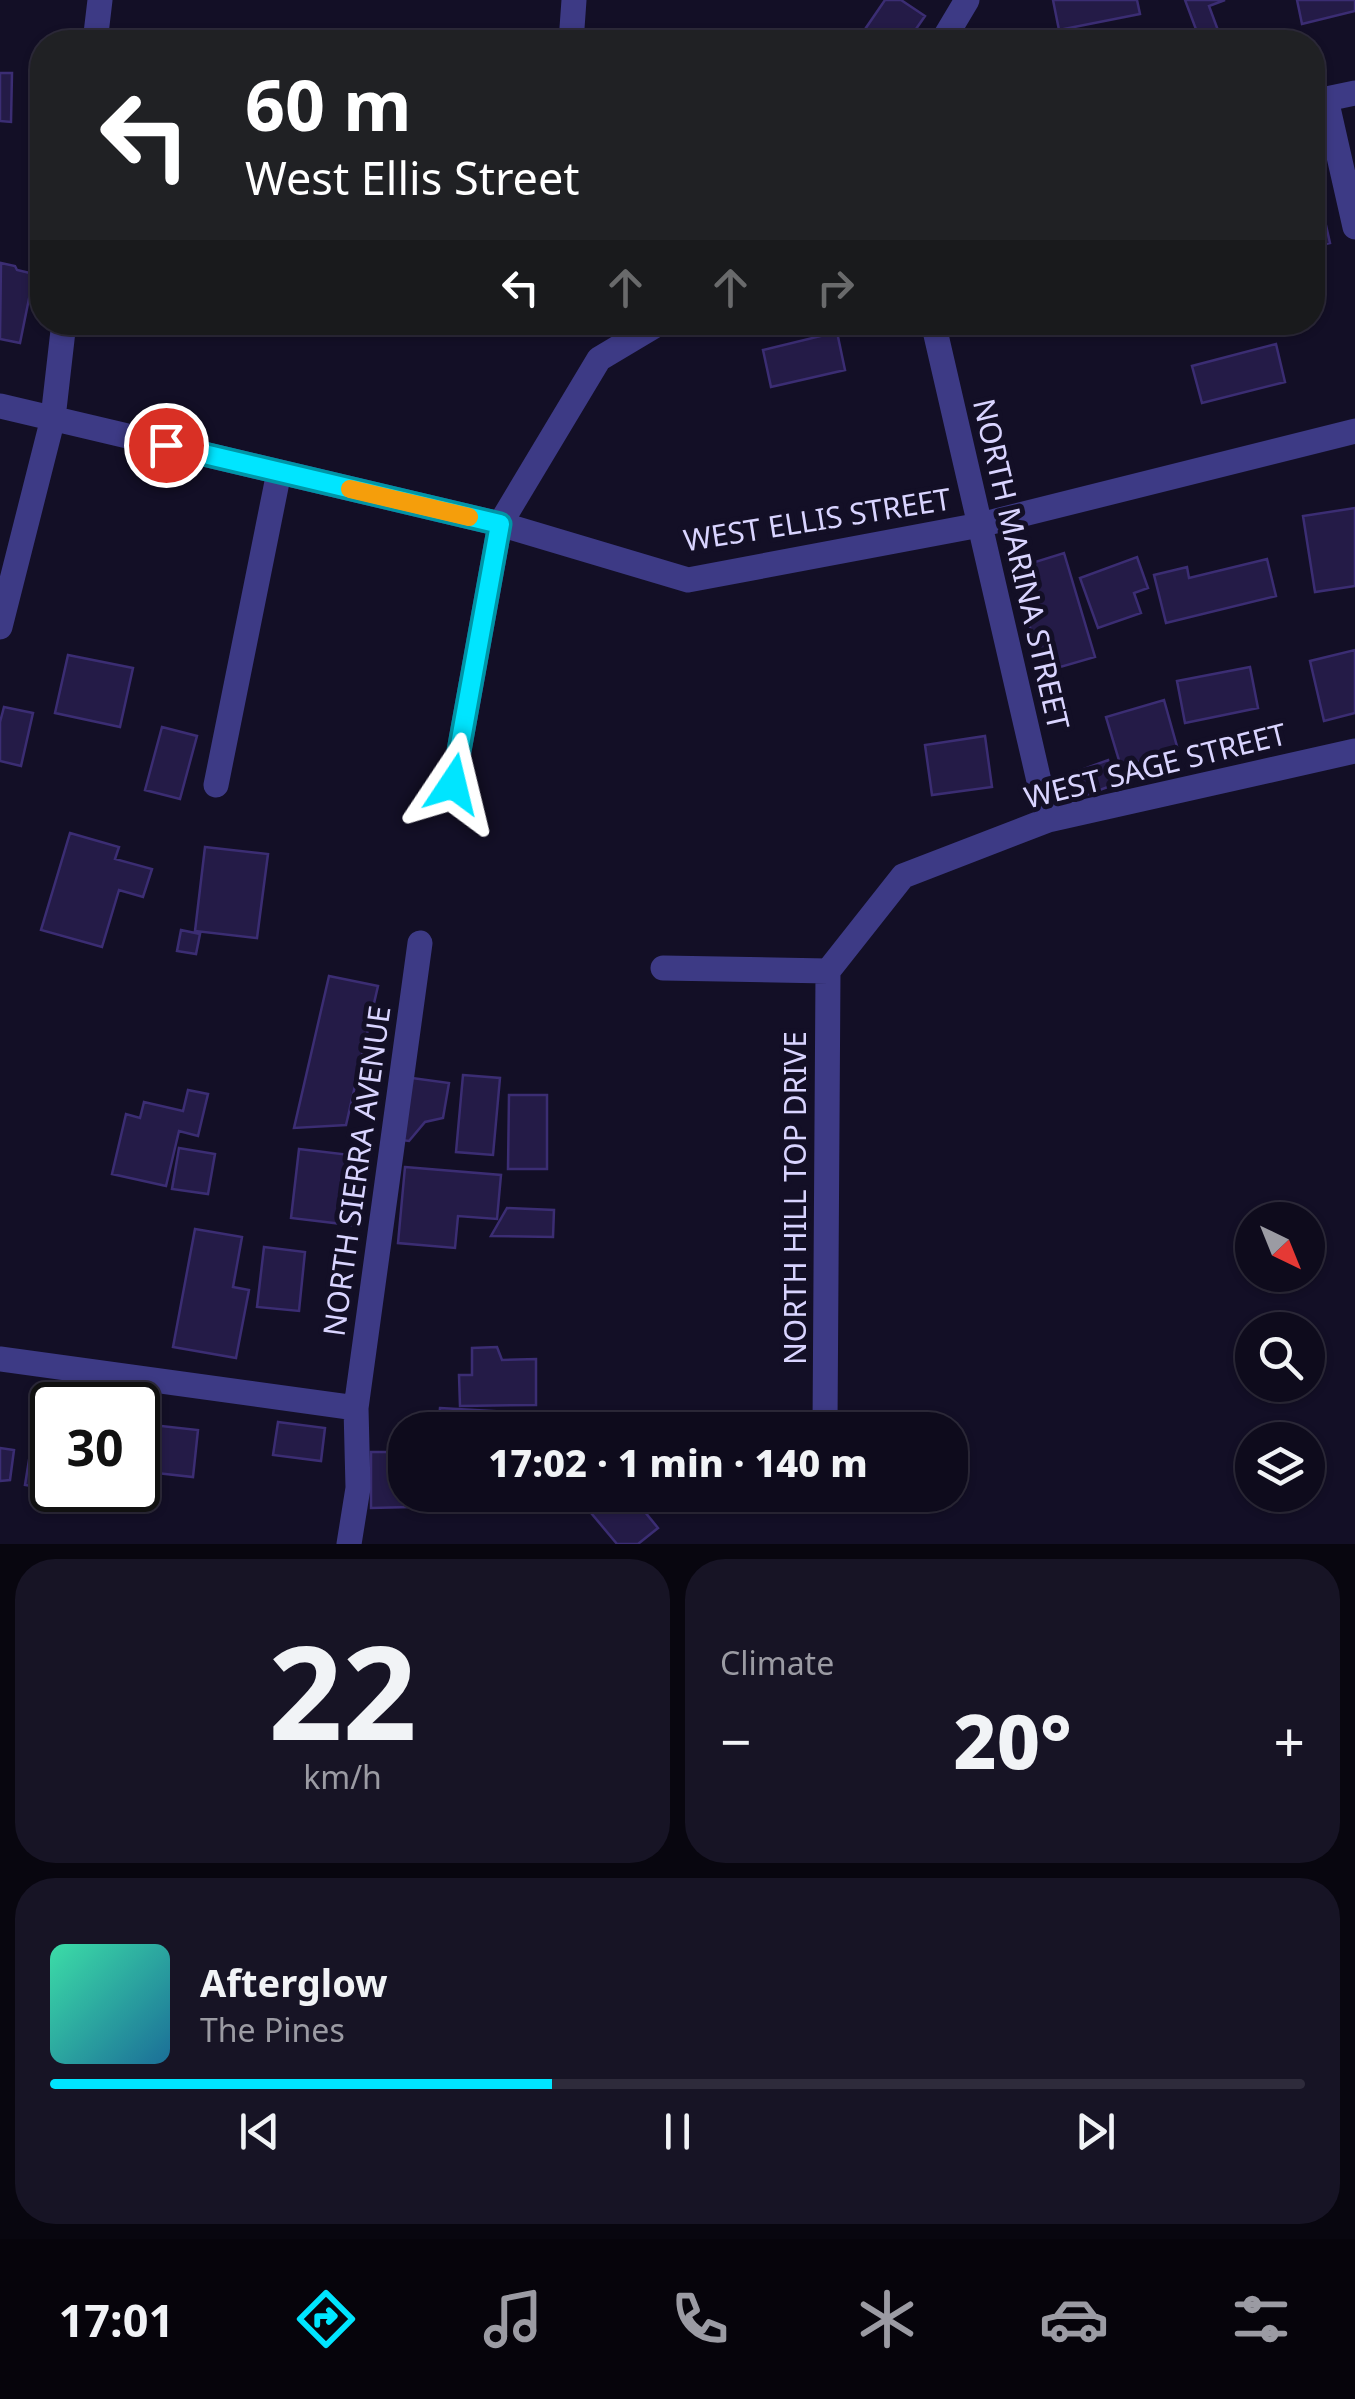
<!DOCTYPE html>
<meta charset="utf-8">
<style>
body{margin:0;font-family:"Noto Sans",sans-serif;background:#171425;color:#f1f3f6;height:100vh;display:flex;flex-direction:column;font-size:38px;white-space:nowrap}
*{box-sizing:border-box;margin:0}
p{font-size:32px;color:#9b9ba3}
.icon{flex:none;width:55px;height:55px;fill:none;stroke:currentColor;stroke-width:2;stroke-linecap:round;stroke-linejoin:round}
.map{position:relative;height:1544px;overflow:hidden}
.details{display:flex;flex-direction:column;gap:15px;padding:15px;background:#08060f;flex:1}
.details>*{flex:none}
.guide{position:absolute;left:30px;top:30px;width:1295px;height:305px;border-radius:40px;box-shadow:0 2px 8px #0004,0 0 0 2px #2e2b3b;background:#202124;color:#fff;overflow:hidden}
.needle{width:65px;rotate:137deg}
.fabs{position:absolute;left:1235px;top:1202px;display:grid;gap:20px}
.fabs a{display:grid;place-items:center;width:90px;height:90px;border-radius:50%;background:#0e0b1c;box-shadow:0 2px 8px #0004,0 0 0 2px #2e2b3b;font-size:50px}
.speed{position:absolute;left:30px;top:1382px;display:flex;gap:20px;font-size:50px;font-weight:700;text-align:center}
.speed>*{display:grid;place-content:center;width:130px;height:130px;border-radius:50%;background:#0e0b1c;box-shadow:0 2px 8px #0004,0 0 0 2px #2e2b3b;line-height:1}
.speed .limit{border:5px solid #111;border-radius:15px;background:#fff;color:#111}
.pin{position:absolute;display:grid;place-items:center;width:85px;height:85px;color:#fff;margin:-42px;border:5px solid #fff;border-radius:50%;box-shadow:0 2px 10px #0007}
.me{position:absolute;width:110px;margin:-55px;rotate:10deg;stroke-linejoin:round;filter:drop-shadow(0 0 8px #0008)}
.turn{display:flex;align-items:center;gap:35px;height:210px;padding:0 50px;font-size:45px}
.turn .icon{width:130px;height:130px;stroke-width:2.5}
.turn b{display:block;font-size:70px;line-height:85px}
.lanes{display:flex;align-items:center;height:95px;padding:0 50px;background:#0003;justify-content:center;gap:50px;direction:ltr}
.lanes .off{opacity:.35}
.big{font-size:75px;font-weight:800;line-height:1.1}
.details .widget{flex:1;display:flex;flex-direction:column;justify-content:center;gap:15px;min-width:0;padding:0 35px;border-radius:40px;background:#171425}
.details .dial{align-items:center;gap:0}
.dial b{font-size:130px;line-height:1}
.song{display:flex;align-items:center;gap:30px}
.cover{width:120px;height:120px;border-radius:15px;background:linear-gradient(135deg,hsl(160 70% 55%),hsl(200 70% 35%))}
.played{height:10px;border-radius:5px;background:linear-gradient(90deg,#00e5ff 40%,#2e2b3b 40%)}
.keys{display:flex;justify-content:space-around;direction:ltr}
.heat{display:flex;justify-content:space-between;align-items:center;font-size:55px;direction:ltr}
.details .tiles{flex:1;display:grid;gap:15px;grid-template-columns:1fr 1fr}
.widget:last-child{grid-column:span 2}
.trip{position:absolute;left:388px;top:1412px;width:580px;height:100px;border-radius:40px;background:#0e0b1c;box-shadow:0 2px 8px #0004,0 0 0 2px #2e2b3b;font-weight:800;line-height:100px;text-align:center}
.menu{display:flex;height:160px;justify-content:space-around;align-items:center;background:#06040b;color:#9b9ba3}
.menu .icon{width:70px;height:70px}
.menu .selected{color:#00e5ff}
.menu b{font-size:45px;color:#f1f3f6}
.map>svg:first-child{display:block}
.building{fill:#241b47;stroke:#3b2d73;stroke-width:2.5}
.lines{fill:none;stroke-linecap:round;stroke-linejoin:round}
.street{stroke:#3d3a85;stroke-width:25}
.route-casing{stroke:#0095a6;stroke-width:25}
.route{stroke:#00e5ff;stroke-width:18}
.slow{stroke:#f59e0b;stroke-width:18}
.labels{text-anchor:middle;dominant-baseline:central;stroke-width:10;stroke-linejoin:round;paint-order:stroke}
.street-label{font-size:30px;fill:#d9d4ff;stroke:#130f26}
</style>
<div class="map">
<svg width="1355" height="1544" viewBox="0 0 1355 1544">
<rect width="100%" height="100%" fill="#130f26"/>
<!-- building -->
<path class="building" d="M885,0h16l24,16 -18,26h-42l-6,-4z
M1053,0h84l3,14 -81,16z
M1185,0h40l-16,6 10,27 -19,7z
M1297,0h58v11l-53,13z
M0,73h12l-1,49 -11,-1z
M1312,163l18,80 -18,4z
M1,263l14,3 2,4 17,4 -14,69 -20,-4z
M837,332l8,38 -74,17 -8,-37z
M1276,344l9,38 -83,21 -10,-37z
M1355,508v78l-40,6 -12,-76z
M1064,553l31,104 -52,15 -30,-103z
M1137,557l11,31 -14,5 7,20 -43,15 -18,-50z
M1267,559l9,37 -110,27 -12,-48 33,-8 2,11z
M1355,650v63l-31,8 -14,-60z
M68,655l65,13 -13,59 -65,-14z
M1250,667l8,41 -73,15 -8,-42z
M1164,700l14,50 -57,17 -15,-50z
M4,707l29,6 -12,53 -21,-5v-39z
M162,727l35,9 -17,63 -35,-9z
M985,736l7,51 -60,8 -7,-50z
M1108,760l8,24 -35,13 -8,-24z
M70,833l49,14 -4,12 37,10 -9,28 -24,-7 -17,57 -61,-17z
M205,847l63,7 -11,84 -62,-7z
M181,930l19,4 -4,20 -19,-3z
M329,976l49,10 -32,139 -52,3z
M463,1075l37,3 -7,77 -37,-3z
M412,1078l37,5 -6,35 -18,4 -16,19 -8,-1z
M188,1090l20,4 -10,42 -19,-5 -13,55 -54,-12 14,-60 14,4 4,-16 39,9z
M509,1095h38v74h-39z
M179,1148l36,6 -7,40 -36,-5z
M299,1149l60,7 -8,69 -60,-7z
M405,1167l96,8 -4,44 -39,-3 -3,32 -57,-5z
M507,1208l47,2 -1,27 -62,-1z
M195,1229l47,8 -9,50 16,3 -13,68 -63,-11z
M264,1247l41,5 -6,59 -42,-4z
M497,1347l5,13 34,-1v46l-76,1 -1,-31h13v-27z
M440,1408l89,5 -1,8 14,1 -1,8h-103z
M278,1422l47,6 -4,33 -48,-6z
M143,1424l55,6 -5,47 -55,-6z
M33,1435l19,3v51l-27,-4z
M0,1448l14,2 -4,30 -10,1z
M371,1452h34v43h5l1,12 -40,1z
M576,1495h101l-3,3 -24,4 -5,10 13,16 -20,16h-21z"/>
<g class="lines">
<!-- street -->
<path class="street" d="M95,42l5,-42
M571,42l3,-42
M942,42l25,-42
M1326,99l29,128
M1312,102l43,-9
M933,322l115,498
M0,406l500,118 188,56 292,-55 375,-94
M0,627l53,-209 11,-96
M453,784l47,-260 99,-165 62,-37
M216,785l63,-313
M663,968l165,3 75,-95 145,-56 307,-69
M0,1359l356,49
M825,1427l3,-456
M349,1544l9,-56 -2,-80 64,-465"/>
</g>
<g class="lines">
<defs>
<path id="route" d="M166,445l334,79 -47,260"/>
</defs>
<!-- route casing -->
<use href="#route" class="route-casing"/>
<!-- route -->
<use href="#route" class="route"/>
<!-- slow -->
<path class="slow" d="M350,489l119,28"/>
</g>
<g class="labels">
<!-- street labels -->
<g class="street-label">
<text transform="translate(817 519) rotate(-9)">WEST ELLIS STREET</text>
<text transform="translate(1022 564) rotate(77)">NORTH MARINA STREET</text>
<text transform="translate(1155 765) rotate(-14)">WEST SAGE STREET</text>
<text transform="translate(356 1171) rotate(-82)">NORTH SIERRA AVENUE</text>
<text transform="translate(794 1198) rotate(-90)">NORTH HILL TOP DRIVE</text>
</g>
</g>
</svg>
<div class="fabs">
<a><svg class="needle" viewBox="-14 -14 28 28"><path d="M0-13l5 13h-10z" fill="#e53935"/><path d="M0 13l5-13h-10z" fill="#9b9ba3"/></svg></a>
<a><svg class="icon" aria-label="search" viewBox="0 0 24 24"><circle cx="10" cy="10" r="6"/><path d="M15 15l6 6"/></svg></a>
<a><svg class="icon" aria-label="layers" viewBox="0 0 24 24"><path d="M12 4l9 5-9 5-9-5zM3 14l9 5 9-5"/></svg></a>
</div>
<div class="speed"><div class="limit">30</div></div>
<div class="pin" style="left:166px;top:445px;background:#d93025"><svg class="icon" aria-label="arrive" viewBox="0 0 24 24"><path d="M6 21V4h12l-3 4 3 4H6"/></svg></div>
<svg class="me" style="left:453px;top:784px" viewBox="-20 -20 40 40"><path d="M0-17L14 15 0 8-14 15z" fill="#00e5ff" stroke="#fff" stroke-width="4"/></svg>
<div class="trip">17:02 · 1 min · 140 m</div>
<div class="guide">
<div class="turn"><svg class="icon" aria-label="left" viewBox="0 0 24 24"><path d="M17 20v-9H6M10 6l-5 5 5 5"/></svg><div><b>60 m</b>West Ellis Street</div></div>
<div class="lanes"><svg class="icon" aria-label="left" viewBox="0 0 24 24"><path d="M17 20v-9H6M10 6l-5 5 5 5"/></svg><svg class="icon off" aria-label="ahead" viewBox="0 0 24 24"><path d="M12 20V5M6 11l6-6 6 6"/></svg><svg class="icon off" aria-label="ahead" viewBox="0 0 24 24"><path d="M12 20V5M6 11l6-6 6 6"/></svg><svg class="icon off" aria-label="right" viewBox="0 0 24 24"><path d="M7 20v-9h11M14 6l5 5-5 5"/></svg></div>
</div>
</div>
<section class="details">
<div class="tiles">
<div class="widget dial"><b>22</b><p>km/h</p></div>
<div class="widget"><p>Climate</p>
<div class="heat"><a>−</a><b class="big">20°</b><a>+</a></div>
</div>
<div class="widget">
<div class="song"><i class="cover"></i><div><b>Afterglow</b><p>The Pines</p></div></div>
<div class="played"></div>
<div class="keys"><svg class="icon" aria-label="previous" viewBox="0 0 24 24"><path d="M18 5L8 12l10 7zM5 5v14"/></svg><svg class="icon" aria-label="pause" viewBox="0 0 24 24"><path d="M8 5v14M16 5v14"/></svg><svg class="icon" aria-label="next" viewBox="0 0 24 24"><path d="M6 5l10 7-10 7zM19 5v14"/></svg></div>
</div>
</div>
</section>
<nav class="menu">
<b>17:01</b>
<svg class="icon selected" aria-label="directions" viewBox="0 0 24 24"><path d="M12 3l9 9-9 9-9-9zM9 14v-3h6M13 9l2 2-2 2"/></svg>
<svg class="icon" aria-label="music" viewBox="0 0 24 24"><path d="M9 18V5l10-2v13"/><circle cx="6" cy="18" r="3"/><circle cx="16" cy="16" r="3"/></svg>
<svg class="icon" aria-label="phone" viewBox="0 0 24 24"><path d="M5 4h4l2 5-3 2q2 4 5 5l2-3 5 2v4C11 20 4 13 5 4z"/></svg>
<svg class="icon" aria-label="climate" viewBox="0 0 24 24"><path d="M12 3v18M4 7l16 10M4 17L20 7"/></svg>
<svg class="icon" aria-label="car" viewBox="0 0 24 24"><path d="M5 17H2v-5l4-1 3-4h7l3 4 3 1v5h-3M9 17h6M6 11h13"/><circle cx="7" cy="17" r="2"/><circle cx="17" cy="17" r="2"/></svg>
<svg class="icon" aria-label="filters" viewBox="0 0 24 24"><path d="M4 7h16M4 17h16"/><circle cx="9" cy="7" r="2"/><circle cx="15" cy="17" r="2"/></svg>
</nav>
